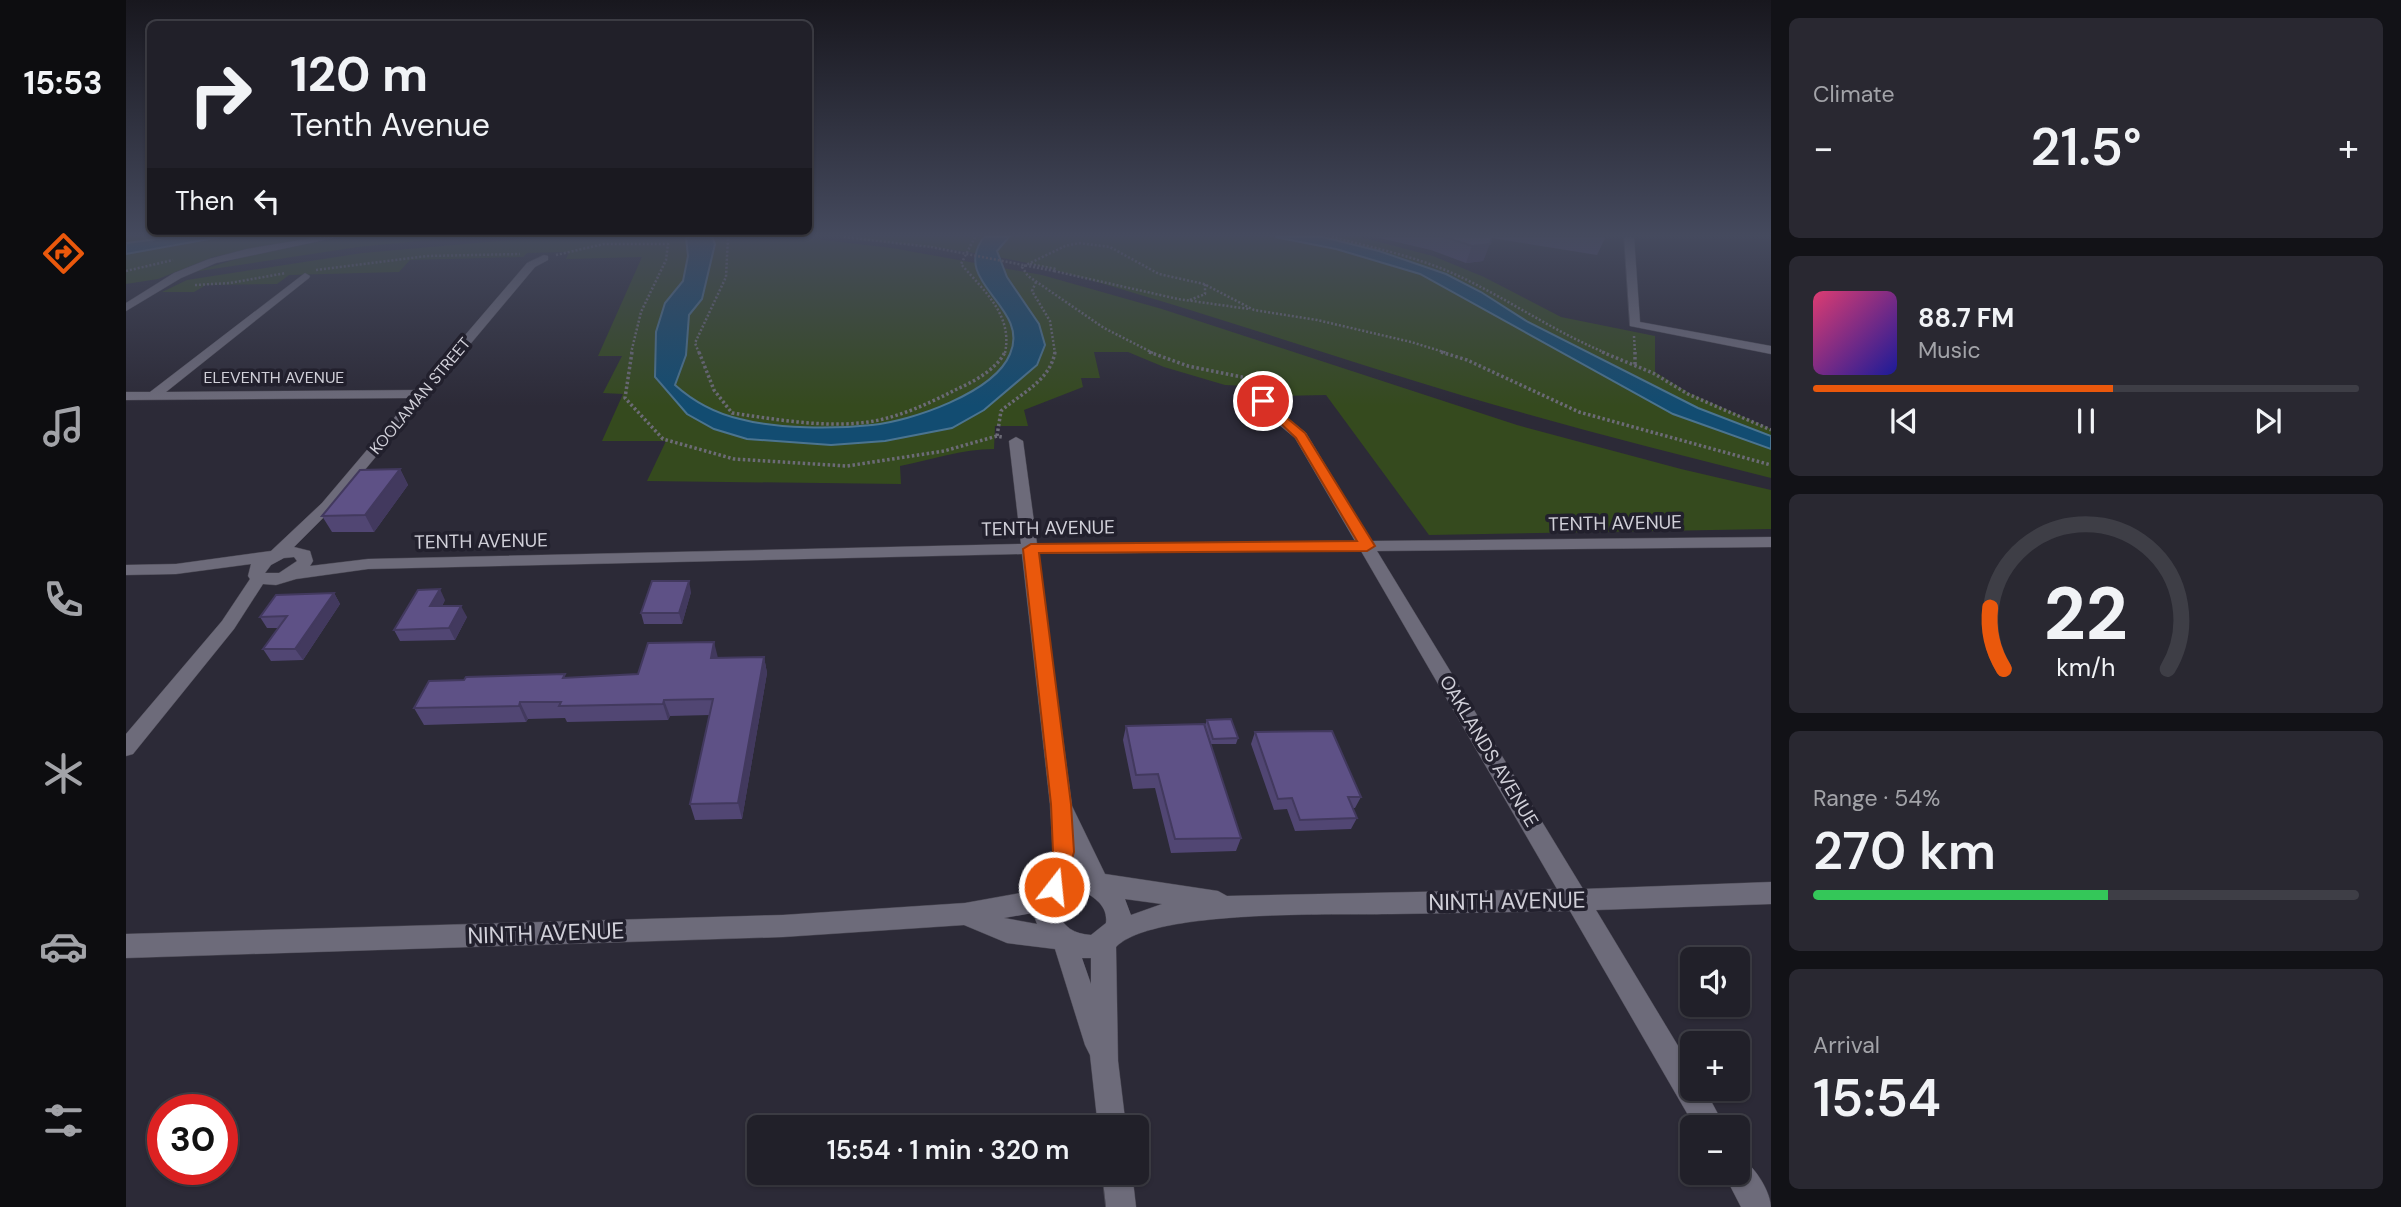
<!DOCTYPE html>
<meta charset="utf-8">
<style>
body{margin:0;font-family:"DM Sans",sans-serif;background:#292831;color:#f1f3f6;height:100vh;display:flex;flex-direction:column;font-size:26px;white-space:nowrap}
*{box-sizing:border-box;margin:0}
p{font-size:23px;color:#a2a3a8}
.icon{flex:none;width:38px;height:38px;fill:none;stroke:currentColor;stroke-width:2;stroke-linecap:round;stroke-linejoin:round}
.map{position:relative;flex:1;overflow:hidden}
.drawer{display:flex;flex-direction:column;gap:18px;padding:18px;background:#121217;width:630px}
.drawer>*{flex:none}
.banner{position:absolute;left:21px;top:21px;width:665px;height:214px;border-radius:10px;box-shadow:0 2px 5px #0004,0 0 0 2px #3e3e46;background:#212029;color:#f1f3f6;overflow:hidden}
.tools{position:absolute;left:1554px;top:947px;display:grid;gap:14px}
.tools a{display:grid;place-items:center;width:70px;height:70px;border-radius:10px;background:#212029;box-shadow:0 2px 5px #0004,0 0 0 2px #3e3e46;font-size:35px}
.speed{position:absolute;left:21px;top:1094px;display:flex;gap:14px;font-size:35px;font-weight:700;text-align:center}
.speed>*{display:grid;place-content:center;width:91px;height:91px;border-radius:50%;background:#212029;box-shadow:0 2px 5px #0004,0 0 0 2px #3e3e46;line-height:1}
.speed .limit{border:10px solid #d22;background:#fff;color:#111}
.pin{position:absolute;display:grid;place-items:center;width:60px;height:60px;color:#fff;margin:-30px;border:4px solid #fff;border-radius:50%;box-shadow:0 2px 7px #0007}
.me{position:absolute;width:77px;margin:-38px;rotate:16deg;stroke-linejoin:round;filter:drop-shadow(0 0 5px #0008)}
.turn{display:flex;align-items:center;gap:24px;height:147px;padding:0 28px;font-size:32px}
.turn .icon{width:91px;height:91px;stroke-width:2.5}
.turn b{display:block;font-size:49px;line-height:60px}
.then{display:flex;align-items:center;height:66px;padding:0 28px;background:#0003;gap:14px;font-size:26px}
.big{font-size:52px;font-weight:600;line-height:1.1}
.drawer .tile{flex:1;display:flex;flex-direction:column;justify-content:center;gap:10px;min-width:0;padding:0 24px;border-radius:10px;background:#292831}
.drawer .dial{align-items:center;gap:0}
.dial svg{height:182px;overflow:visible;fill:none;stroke:#3e3e46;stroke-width:7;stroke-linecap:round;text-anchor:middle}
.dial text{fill:#f1f3f6;stroke:none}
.song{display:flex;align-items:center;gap:21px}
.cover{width:84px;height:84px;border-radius:10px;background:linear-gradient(135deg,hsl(340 70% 55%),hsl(240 70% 35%))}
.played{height:7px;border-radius:4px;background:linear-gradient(90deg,#ea580c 55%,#3e3e46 55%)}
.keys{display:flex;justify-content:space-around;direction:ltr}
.heat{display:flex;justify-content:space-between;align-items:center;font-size:38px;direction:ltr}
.charge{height:10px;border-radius:5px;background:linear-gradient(90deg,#34c759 54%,#3e3e46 0)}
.trip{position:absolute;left:621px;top:1115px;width:402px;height:70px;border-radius:10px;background:#212029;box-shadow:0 2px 5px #0004,0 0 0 2px #3e3e46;font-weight:600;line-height:70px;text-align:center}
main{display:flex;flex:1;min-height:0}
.dock{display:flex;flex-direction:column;width:126px;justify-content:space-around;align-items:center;background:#0d0d10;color:#a2a3a8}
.dock .icon{width:49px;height:49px}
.dock .active{color:#ea580c}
.dock b{font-size:32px;color:#f1f3f6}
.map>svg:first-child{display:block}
.green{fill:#354a1e}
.water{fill:#124c71;stroke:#4b7490;stroke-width:2}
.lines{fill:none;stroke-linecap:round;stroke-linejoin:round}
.street-casing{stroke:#494752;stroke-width:1}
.path-far1{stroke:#6c6b76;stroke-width:2.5;stroke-dasharray:2 2;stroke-linecap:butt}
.path{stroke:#6c6b76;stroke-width:3.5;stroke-dasharray:2.5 2.5;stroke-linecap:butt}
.street{fill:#6d6b7a;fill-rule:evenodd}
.path-bridge{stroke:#6c6b76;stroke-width:2.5;stroke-dasharray:2 2;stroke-linecap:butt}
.wall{fill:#514673}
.shaded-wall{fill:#42395e}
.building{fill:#5e5186;stroke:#42395e;stroke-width:2}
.route{fill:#ea580c;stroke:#983908;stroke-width:2}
.labels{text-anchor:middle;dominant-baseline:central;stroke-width:7;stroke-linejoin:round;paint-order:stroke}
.far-street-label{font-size:16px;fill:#d1d0d9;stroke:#22202d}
.street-label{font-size:19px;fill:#d1d0d9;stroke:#22202d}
.near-street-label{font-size:23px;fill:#d1d0d9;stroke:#22202d}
</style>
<main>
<nav class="dock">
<b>15:53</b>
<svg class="icon active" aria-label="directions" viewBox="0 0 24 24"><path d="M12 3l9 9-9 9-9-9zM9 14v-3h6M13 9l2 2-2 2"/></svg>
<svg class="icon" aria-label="music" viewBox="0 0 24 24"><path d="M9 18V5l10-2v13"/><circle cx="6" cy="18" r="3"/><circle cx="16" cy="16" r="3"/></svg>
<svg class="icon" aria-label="phone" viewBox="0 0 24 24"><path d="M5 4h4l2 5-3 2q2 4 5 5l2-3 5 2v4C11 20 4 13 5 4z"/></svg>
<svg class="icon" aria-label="climate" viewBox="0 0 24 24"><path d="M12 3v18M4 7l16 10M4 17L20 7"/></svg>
<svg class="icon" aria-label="car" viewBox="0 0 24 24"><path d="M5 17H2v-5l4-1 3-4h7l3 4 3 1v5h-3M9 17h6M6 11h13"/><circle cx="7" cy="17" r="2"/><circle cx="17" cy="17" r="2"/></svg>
<svg class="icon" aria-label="filters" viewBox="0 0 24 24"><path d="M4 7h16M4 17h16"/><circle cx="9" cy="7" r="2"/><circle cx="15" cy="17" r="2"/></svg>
</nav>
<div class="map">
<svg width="1645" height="1207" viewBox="0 0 1645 1207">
<rect width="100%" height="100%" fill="#2c2a37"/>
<!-- green -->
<path class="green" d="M0,237h197l-110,20 -55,22 -32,5z
M222,237h112l-102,10 -165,25 74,-22z
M419,237l270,2 77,9 150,27 120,34 355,116 164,44 90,21v39l-342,6 -103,-140 -48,1 -5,-9 -48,-2 -61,-18 -36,-15h-34l6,26h-19l2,9 -59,23 4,16h-33l-1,23c-32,0 -63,11 -94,17l1,18 -254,-3 19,-40h-64l21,-47 -20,-1 19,-37h-24l44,-99 -76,2 3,-7 -42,1 -4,4 -113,3 -11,12 -110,3 -12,9 -71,1 -12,7h-32l25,-12 175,-27z
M712,237h522l73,19 51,21 77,40 94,19v36l34,21 82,36v49c-103,-26 -205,-52 -307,-82 -137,-41 -278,-90 -413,-127 -70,-19 -141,-24 -213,-32z"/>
<!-- water -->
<path class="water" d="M48,237h46l-94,17v-11z
M560,237h26l3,7 -13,55 -13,16 -3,40 -11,30c19,17 39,28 65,34 37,10 94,10 132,6 39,-4 122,-32 138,-71 21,-48 -61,-71 -26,-117h25l-12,14 10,26 32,47 6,21 -8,20 -53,45 -32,18 -67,13 -54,4 -84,-6 -33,-10 -27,-15 -32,-37 1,-45 9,-29 18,-22 5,-25z
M1149,237h48l56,14 67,23 35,18 47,30 170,86 73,28v13l-98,-35 -253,-140 -84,-25z"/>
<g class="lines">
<defs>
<path id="street" d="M193,237h19l-122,26 -35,15 -55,33v-8l48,-30 35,-14 38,-10z
M1498,237h10l6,85 131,24v8l-141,-28z
M418,255l4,1v4l-13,7 -203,242 -38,38 16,4 3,10 -3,5 58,-7 653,-15 -12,-103 7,-4 7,4 14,103 318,-3 -60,-103 -30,-25 -15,-28 6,-4 5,1 14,26 31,25 65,108 400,-4v10l-394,4 206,338 188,-7v22l-175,6 96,159v19h12l21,39h-30l-125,-216c-59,1 -118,2 -177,3 -55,1 -241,-5 -277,33l2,114 8,66h-28l-8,-72 -5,-10 -30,-96 -48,-6 -43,-18 -181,12 -657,21v-24l657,-19 182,-12 72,-13 6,-6 10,-32 -3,-48 -28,-250 -654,15 -72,10 -20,6 -13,-1 -29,45 -101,125 -7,2v-22l96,-113 28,-42 -2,-3 3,-12 -75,10 -50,1v-10l50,-1 95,-13 51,-48 89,-105 -285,2v-8h24l155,-119 5,3 -1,2 -143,114 252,-2 109,-127zM1235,551l196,338 -330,7 -9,-5 -113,-17 -33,-68 -34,-252zM158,558l10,-1 3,4 -18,12h-14l6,-8zM948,857l5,12 -9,2zM956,890c13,8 26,16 24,33l-15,12c-17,-1 -28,-8 -34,-24 2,-15 11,-19 25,-21zM999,899l37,5 -31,11zM907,913l4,11 -33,-6zM956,958h9v26z
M1612,1157c15,6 32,33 33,50h-30l-18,-35h15z
M976,1172h30l4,35h-30z"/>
</defs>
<!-- street casing -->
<use href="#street" class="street-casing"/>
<!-- path-far1 -->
<path class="path-far1" d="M718,237l87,10
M849,237l-14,27c23,27 52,51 44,89
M1206,237c39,10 81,19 118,35 54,24 102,59 156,81
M430,255l48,-11h64l-2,16 -25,52 -10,41
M904,264l26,5
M190,270l111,-14 93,-2
M0,271l47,-11
M928,271l124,28 71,10
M910,282l-4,9 18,30 5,32
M69,285l35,-2 56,-10
M1064,300l15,-6v-10
M1508,336l1,17
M573,353l-4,-10 31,-66 2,-40
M1027,353l-49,-25 -76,-52 -6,-9 43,-21 14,-3 31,4 49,27 45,10 50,26 63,10 94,22 36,11"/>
<!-- path -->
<path class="path" d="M506,352l-7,46 38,41 71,20 113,7 97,-15 53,-15 5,1
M573,352l15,38 18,23c42,6 85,14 128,10 33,-3 66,-18 95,-33 18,-8 41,-20 50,-38
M1023,352l39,14 59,12
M1315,352l26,8 112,52 192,53
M1476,352l51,21 35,21 83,36
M1509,352v14
M871,436l4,-25c20,-18 49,-30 54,-59"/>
<!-- street -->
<use href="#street" class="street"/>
<!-- path-bridge -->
<path class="path-bridge" d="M805,247l123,24"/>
</g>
<!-- wall -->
<path class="wall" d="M1249,237h229l1,1 -8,17 -105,-17 -9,23 -17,2 -35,-13z
M274,469l8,16 -34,47h-42l-10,-16z
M565,592l-9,32h-38l-3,-11z
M208,593l6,11 -37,56 -32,1 -8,-12 16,-21h-12l-7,-11z
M319,600l-3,6 25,11 -12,23 -55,1 -6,-11z
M638,657l3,16 -25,146 -47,1 -5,-16 20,-89 -40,1 -2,4 -101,2 -2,-4 -37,1 -2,3 -102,3 -10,-17 152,-30 72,-4 80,-16z
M1081,720l31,18 -2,6h-25l-6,-19z
M1000,726l115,112 -5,13 -65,2 -16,-65 -22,1 -10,-49z
M1129,732l106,65 -6,11h-3l5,10 -6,11 -56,2 -8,-22 -13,1 -23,-66z"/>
<!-- shaded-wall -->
<path class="shaded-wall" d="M1364,244l-7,17 -17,2 6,-17z
M274,469l8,16 -34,47 -9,-17z
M563,581l2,11 -9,32 -3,-11z
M314,589l5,11 -9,18 -6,-12z
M208,593l6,11 -37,56 -8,-11z
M335,606l6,11 -12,23 -6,-12z
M588,642l4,16h-7z
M638,657l3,16 -25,146 -4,-16z
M538,700l6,16 -2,4 -5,-16z
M394,702l8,17 -2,3 -7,-16z"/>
<!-- building -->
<path class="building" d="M1319,237h47l-2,7 -18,2z
M274,469l-35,46 -43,1 38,-46z
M526,581h37l-10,32h-38z
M314,589l-10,17h31l-12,22 -55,2 24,-40z
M208,593l-39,56h-32l24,-33 -27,1 16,-22z
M588,642l-3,16 53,-1 -26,146 -48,1 23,-105 -49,1 -1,4 -104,2 2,-4h-41l-1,4 -105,2 15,-27 35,-1 2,-3 99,-3 -2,4 75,-4 10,-31z
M1105,719l7,19 -25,1 -6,-19z
M1078,724l37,114 -66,1 -17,-65 -22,1 -10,-49z
M1206,731l29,66h-13l9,21 -57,2 -8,-22 -14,1 -23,-67z"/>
<!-- sky -->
<linearGradient id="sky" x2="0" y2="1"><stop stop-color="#18171e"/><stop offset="0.58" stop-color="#454a5e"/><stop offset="1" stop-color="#454a5e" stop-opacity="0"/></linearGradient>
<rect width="1645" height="406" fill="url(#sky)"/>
<!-- route -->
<path class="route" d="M1137,398l42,35 70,113 -8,5 -328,2 32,251 3,48 -12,42 -8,3 -8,-3 -3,-7 10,-35 -2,-48 -28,-255 8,-5 326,-3 -61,-103 -39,-37z"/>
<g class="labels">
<!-- far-street labels -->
<g class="far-street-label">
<text x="148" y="377">ELEVENTH AVENUE</text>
<text transform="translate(294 396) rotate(-50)">KOOLAMAN STREET</text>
</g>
<!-- street labels -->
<g class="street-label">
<text transform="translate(1489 523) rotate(-1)">TENTH AVENUE</text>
<text transform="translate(922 528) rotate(-1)">TENTH AVENUE</text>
<text transform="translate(355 541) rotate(-1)">TENTH AVENUE</text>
<text transform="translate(1363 751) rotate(59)">OAKLANDS AVENUE</text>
</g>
<!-- near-street labels -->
<g class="near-street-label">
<text transform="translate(1381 901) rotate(-1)">NINTH AVENUE</text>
<text transform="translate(420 933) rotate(-2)">NINTH AVENUE</text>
</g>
</g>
</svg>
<div class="tools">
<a><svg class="icon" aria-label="sound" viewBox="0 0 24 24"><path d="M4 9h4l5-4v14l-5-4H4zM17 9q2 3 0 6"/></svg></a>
<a>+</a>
<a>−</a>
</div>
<div class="speed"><div class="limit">30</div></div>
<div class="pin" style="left:1137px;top:401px;background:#d93025"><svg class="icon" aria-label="arrive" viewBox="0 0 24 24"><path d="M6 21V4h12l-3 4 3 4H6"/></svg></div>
<svg class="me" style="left:928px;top:887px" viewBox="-20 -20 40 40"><circle r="17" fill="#ea580c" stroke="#fff" stroke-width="3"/><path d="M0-11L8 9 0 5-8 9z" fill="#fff"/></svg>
<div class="trip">15:54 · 1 min · 320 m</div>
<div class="banner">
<div class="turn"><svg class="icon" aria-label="right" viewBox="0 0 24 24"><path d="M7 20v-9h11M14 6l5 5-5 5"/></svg><div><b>120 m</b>Tenth Avenue</div></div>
<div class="then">Then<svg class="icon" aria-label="left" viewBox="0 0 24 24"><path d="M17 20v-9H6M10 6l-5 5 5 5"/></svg></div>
</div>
</div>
<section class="drawer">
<div class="tile"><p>Climate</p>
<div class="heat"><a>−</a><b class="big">21.5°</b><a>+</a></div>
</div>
<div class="tile">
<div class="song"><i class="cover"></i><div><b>88.7 FM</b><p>Music</p></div></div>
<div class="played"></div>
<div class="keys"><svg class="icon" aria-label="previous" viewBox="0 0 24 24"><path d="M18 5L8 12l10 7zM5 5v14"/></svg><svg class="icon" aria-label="pause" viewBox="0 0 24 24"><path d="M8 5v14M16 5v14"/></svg><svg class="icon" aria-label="next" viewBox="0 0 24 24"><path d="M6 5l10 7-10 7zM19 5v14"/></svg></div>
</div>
<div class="tile dial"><svg viewBox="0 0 100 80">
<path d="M14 69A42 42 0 1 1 86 69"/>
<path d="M14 69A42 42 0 0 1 8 42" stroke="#ea580c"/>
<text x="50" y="56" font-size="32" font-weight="700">22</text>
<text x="50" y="72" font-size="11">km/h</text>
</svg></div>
<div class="tile"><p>Range · 54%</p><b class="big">270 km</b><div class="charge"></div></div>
<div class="tile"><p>Arrival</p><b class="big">15:54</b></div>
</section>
</main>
